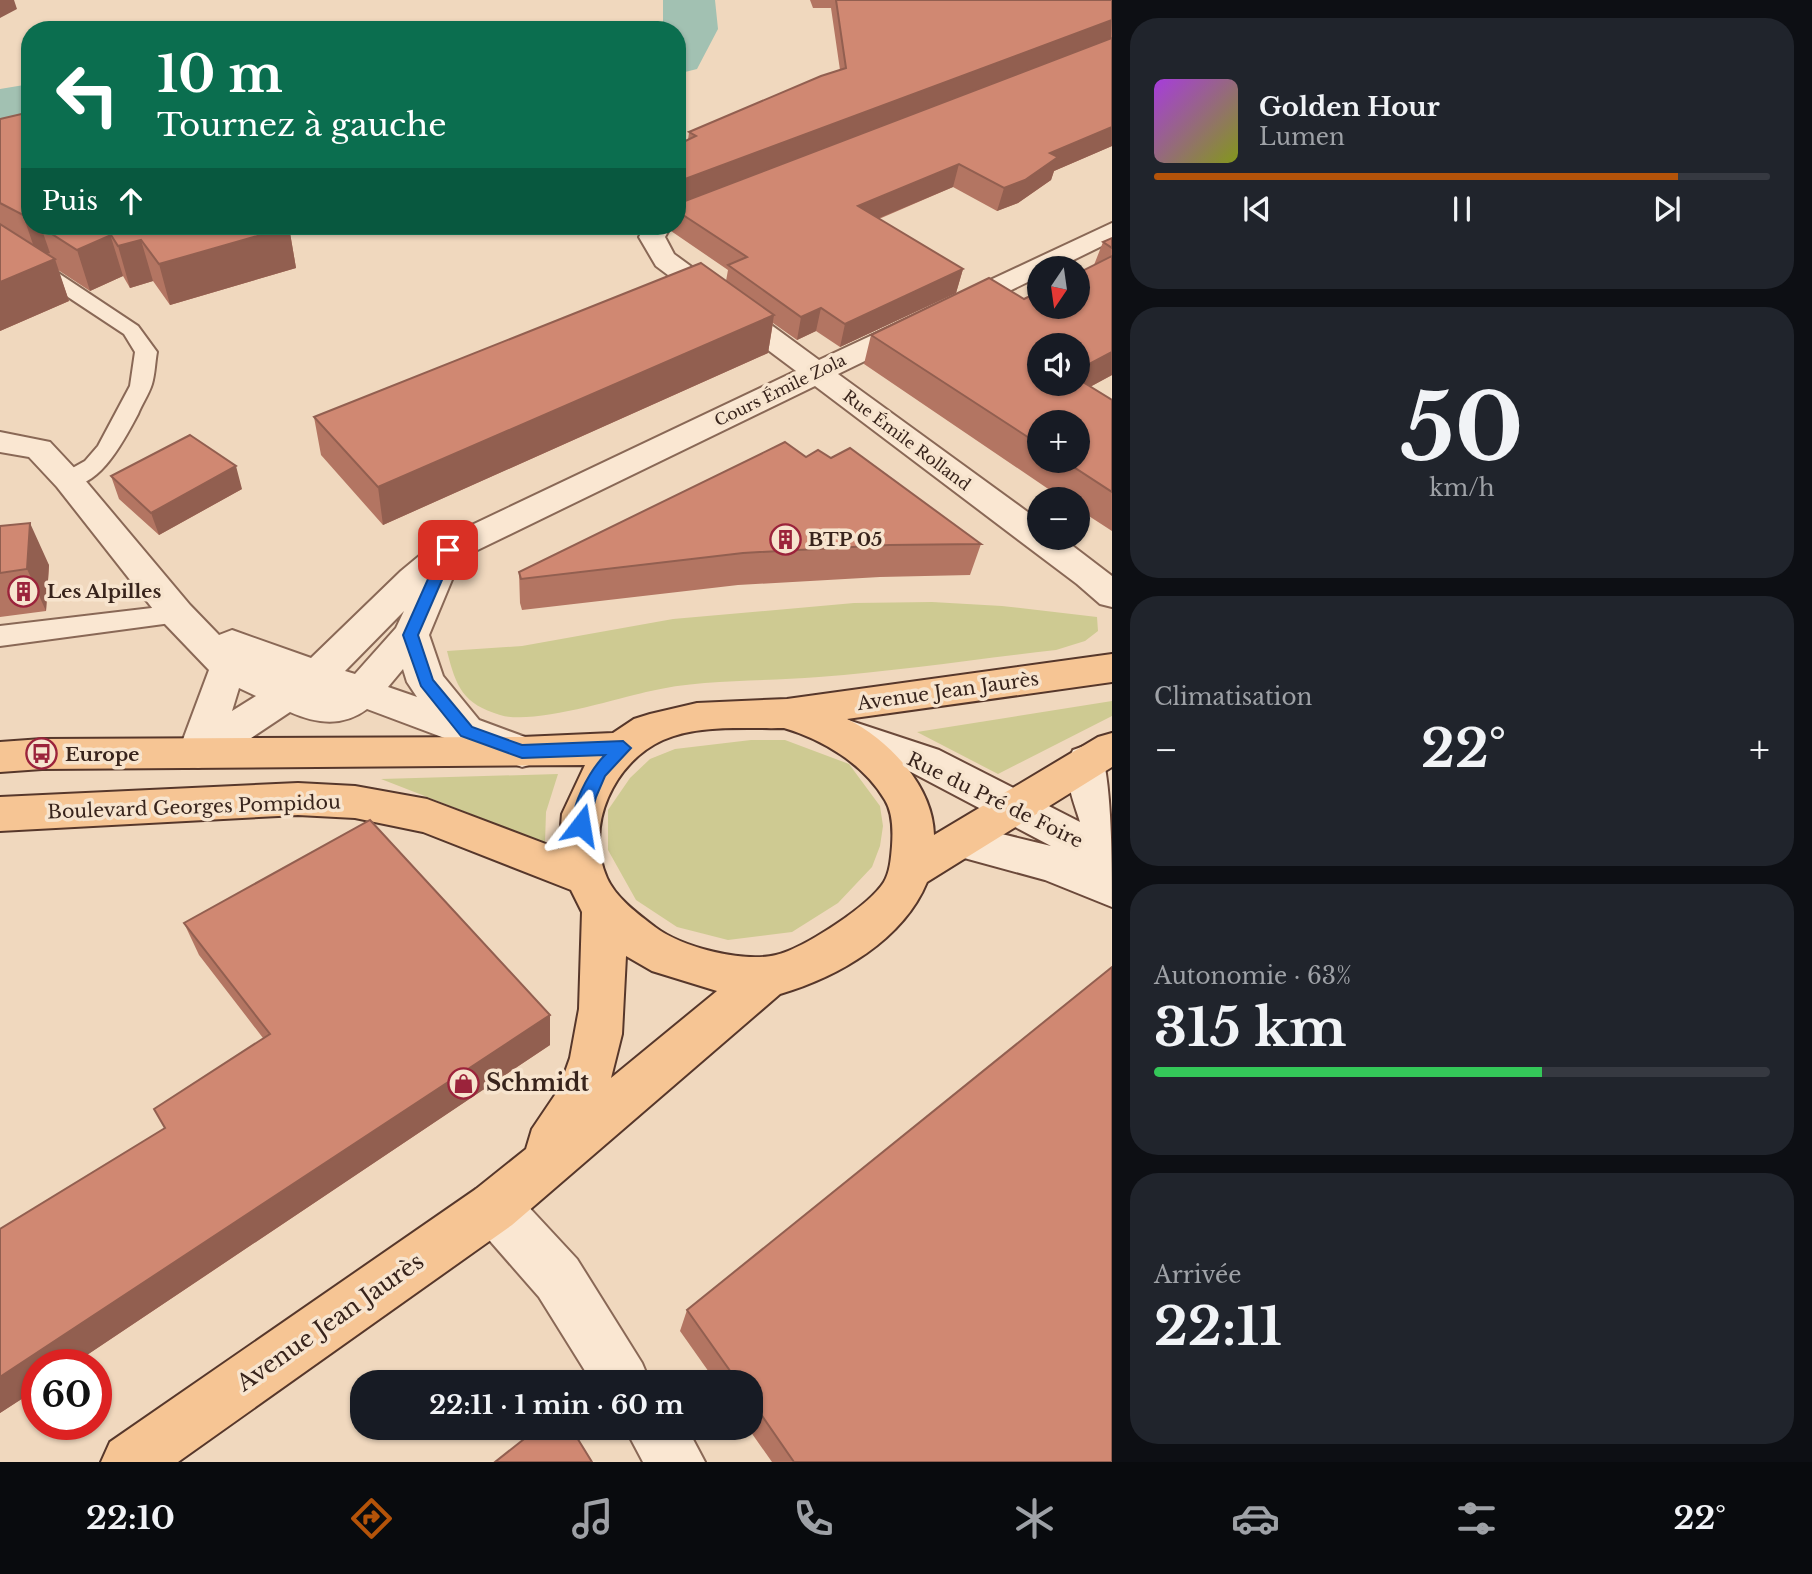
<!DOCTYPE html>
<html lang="fr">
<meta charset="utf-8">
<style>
body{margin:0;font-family:"Libre Baskerville",serif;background:#20242c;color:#f1f3f6;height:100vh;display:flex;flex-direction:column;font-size:26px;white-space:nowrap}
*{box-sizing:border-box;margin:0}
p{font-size:23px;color:#9ea1a6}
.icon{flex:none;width:38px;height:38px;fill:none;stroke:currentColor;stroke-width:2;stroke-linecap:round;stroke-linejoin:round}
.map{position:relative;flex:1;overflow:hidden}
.details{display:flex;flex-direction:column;gap:18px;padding:18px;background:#0d0f14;width:700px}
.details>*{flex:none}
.guide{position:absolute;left:21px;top:21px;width:665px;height:214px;border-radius:28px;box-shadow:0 2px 5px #0004;background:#0b6e4f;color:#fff;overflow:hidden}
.needle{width:46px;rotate:193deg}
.buttons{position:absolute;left:1027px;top:256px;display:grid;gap:14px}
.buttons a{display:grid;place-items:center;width:63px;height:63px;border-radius:50%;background:#171b24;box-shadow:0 2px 5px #0004;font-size:35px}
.speed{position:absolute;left:21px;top:1349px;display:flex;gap:14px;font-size:35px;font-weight:700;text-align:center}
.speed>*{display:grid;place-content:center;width:91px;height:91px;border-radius:50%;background:#171b24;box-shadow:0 2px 5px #0004;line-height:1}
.speed .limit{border:10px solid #d22;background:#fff;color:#111}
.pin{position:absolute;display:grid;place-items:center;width:60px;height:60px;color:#fff;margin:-30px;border-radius:14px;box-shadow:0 4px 10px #0006}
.me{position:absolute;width:77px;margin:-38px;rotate:14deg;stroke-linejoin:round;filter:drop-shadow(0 0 5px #0008)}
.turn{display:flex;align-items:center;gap:24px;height:147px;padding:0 21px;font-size:32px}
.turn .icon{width:91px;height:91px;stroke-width:2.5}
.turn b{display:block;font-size:49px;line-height:60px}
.then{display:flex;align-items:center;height:66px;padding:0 21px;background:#0003;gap:14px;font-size:26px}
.big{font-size:52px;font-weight:800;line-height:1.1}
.details .card{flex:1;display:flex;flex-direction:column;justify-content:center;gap:10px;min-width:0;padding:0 24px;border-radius:28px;background:#20242c}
.details .dial{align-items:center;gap:0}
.dial b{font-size:91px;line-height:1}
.song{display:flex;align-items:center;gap:21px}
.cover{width:84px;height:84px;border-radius:10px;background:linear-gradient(135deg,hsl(280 70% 55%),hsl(70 70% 35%))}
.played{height:7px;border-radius:4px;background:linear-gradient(90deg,#b45309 85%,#363941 85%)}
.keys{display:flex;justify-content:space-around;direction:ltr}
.heat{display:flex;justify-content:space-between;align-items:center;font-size:38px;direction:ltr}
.charge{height:10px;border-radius:5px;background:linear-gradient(90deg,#34c759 63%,#363941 0)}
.trip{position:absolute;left:350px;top:1370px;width:413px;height:70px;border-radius:28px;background:#171b24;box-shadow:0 2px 5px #0004;font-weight:800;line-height:70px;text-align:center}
.menu{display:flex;height:112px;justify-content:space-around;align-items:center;background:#090b0e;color:#9ea1a6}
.menu .icon{width:49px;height:49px}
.menu .on{color:#b45309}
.menu b{font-size:32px;color:#f1f3f6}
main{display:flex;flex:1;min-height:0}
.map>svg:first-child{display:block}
.green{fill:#ceca92}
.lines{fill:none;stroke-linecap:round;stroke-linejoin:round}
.river{fill:#a2c1b2;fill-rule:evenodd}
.service-casing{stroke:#896856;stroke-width:4}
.minor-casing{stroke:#896856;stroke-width:4}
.secondary-casing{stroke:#6b493a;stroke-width:4}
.primary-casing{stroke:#56372b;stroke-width:4}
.service{fill:#fae7d2;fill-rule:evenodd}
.minor{fill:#fae7d2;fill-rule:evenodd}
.secondary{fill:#fae7d2;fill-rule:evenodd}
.primary{fill:#f6c594;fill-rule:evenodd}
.wall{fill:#b37562;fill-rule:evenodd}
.shaded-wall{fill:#925f50}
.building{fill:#d08872;stroke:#925f50;stroke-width:2}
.route{fill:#1a73e8;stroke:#114b97;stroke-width:2}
.labels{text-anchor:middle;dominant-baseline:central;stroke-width:7;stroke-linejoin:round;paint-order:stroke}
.far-street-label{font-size:16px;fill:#38241c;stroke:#f7e4ce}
.poi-label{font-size:19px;font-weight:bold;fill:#38241c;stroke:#f7e4ce;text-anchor:start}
.street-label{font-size:19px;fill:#38241c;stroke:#f7e4ce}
.near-poi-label{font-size:23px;font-weight:bold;fill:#38241c;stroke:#f7e4ce;text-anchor:start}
.near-street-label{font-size:23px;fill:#38241c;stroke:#f7e4ce}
</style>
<main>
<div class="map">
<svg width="1112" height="1462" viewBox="0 0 1112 1462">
<rect width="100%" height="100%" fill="#f0d8be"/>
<!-- green -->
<path class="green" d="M932,602l70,4 95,11 1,14 -13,10 -29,9c-79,9 -158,21 -237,27 -58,5 -116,1 -173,15 -34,8 -114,33 -146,23 -37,-11 -44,-28 -53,-64l75,-5 151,-27 181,-16z
M1112,701v15l-114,58 -81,-42z
M751,740h34l64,24 31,42 3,20 -3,20 -8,21 -34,36 -46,29 -64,8 -51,-13 -41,-27 -28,-50v-40l22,-32 20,-19 25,-10z
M558,774l-12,38 -1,31 -164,-64z"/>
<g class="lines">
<!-- river -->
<path class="river" d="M663,0h52l3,29 -21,40 -20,5v-44h-14z
M30,84v36l-30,5v-36z"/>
<defs>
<path id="service" d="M0,237l7,2 131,87 19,26c-2,11 -2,22 -5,32 -3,10 -10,20 -14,30 -14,26 -41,81 -78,71l-4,-5 4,-5 25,-14 13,-15 32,-60 5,-34 -11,-18 -124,-82z
M177,605l9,2 4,7 -4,7 -186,25v-20z"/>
<path id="minor" d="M1112,223v18l-55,27h-17v8l-202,98 202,147v16h21l51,39v31l-12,-3 -23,-20 -262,-198 -354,172 -32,77 14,41 36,44 57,21 6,11 -6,11 -14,4 -155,-58c-24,18 -50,15 -77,3l-78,52 -14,4 -14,-4 -6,-11 31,-83 -45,-47 -107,-136 -28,-30 -29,-5v-20l50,10 29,31 111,132 29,30 13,-5 79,28 90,-87 35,-29 360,-171 -140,-105 -17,-29 6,-11h26l-6,11 9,17 145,106zM404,611l-8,17 -41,46 -10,-3zM403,669l4,13 10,15 -29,-10zM239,688l17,8 -24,15z
M494,1182l18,7 65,70 65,104 8,19h-58l-53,-85 -63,-72 -7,-18 7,-18z
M625,1428h62l18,34h-62z"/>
<path id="secondary" d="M839,717l100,33 141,72c-7,-23 -19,-49 -7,-72l14,-5 14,5c11,36 11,115 11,157l-67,-27 -99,-27 -6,-12 6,-12 15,-5 90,22 -140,-74 -86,-29 -5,-11 5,-11z"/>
<path id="primary" d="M1112,654v28l-265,37c42,21 86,67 87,116l164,-98 14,-4v34l-185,115c-24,58 -89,95 -147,112l-268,231 -334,237h-77l9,-20 366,-253 50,-40 6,-20 27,-40 11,-31 9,-49 3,-97 -11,-22 -148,-58 -68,-14 -57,-3 -298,16v-34l298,-14 57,3 72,13 132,50 3,-35 23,-49 -543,4 -42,3v-30l42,-3 480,-2 91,-4 21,-14 16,-5 47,-11 90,-4zM784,728c38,11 80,36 101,72 8,13 8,31 7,46 -1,12 -2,26 -8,36 -15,24 -81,67 -108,73 -33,8 -95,-8 -121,-28 -17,-13 -39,-29 -48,-49 -23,-52 7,-116 56,-138 36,-16 83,-11 121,-12zM626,956l26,15 65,20 -106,87 11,-44z"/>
</defs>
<!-- service casing -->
<use href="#service" class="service-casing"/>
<!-- minor casing -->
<use href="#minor" class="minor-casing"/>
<!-- secondary casing -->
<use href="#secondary" class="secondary-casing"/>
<!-- primary casing -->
<use href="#primary" class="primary-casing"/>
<!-- service -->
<use href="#service" class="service"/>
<!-- minor -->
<use href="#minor" class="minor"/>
<!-- secondary -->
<use href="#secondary" class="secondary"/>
<!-- primary -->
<use href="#primary" class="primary"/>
</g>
<!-- wall -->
<path class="wall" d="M810,0h302v146l-58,25 -3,9 -33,23 -21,8 -44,-24 -74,32 84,50 -7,24 -116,54 -24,-16 -19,9 -24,-17 -5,30 -385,172 -62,-70 -7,-38 412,-136 2,-11 -57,-39 1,-5h5v-81l11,-5 1,-8 151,-62 -9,-62h-18z
M0,119l30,107 259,1 7,41 -126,37 -17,-24 -23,7 -7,-12 -33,15 -32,-21 11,31 -69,30z
M1112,238v137l-22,12 22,13v131l-34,-22v-10h-15l-199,-135 7,-29 153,-36 70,-34 9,-23zM1040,422l38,38h-38z
M806,457l175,87 -11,31 -90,2 -142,8 -216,25 -2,-7 -1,-31z
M111,476l131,13 -83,46 -40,-36z
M0,526l49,39 -3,46 -46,6z
M184,923l366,92v30l-478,320h-35v24l-37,24v-184l165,-101 98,-90 -64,-83z
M687,1310l425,152h-340l-24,-34h3v-46h-35l-36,-51z"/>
<!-- shaded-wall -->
<path class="shaded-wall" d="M0,0h14l3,9 -17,9z
M1112,20l-1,19 -434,166v-23z
M1112,127v19l-58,25 -3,9 -33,23 -21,8 7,-23 46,-35z
M959,164l-6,23 -100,42 5,-23z
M30,214v12h123l-42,11 12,39 -33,15 -13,-41 -36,-23 9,26 -13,3 -14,-41z
M289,227l7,41 -126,37 -11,-41z
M141,240l12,41 -23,7 -12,-42z
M55,259l14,42 -69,30v-49z
M963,269l-7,24 -116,54 5,-23z
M821,308l-5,23 -19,9 4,-23z
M774,315l-6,38 -385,172 -5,-38z
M1112,352v23l-54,29 20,-21v-13z
M236,466l6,23 -83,46 -8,-22z
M30,523l19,42 -3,46 -19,-42z
M550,1015v30l-478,320h-35v24l-37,24v-36z"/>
<!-- building -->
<path class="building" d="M836,0h276v20l-435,162v-37l19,-9 -7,-4 132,-56 25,-8z
M1112,38v89l-62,26 8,4 -33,23 -21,8 -45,-24 -101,42 105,63 -118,55 -24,-16 -20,9 -73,-52 19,-8 -70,-46v-9l3,1z
M30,112v102l-7,1 -23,-12v-84z
M0,224l55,35 -55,23z
M47,226h241l1,1 -130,37 -18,-24 -23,6 -7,-11 -34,15 -36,-23z
M1112,238v10l-9,-6z
M1112,256v96l-34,18v-25h-38v38h38v-4l34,21v92l-49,-32h15v-38h-38v23l-169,-110 118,-57 35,21 16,-8v15h38v-33z
M701,263l73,52 -396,172 -64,-70z
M190,435l46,31 -85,47 -40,-37z
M785,442l21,15 12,-7 13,8 19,-10 131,96 -92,1 -146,8 -222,26 -2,-7z
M30,523l-3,46 -27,4v-47z
M370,820l180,195 -550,362v-148l165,-101 -11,-19 116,-75 -86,-111z
M1112,967v495h-318l-43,-62v-18h-13l-51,-72z
M538,1428h33l21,34h-97z"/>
<!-- route -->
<path class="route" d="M448,545l7,5 -37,85 15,45 39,47 50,18 101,-4 8,7 -26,28 -9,21 -9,33h-12c-9,-20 17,-62 30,-75l-83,3 -61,-22 -40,-50 -18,-51 38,-85z"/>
<!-- icons -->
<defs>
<symbol id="building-ring" viewBox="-11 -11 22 22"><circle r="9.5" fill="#f7e4ce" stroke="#9b233b" stroke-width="1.5"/><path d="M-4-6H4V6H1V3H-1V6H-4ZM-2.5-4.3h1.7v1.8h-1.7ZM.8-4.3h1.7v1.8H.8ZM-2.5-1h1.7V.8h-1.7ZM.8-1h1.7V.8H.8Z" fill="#9b233b"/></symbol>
<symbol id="bus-ring" viewBox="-11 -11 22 22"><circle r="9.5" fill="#f7e4ce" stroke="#9b233b" stroke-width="1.5"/><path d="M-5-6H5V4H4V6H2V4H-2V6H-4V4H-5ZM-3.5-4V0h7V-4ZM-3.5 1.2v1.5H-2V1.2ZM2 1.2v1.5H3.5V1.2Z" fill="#9b233b"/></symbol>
<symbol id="shop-ring" viewBox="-11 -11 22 22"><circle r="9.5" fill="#f7e4ce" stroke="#9b233b" stroke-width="1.5"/><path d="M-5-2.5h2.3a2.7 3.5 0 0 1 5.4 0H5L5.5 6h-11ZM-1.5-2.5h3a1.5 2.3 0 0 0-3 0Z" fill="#9b233b"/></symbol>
</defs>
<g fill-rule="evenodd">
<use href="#building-ring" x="768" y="522" width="35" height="35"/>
<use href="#building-ring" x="6" y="574" width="35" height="35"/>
<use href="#bus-ring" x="24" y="736" width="35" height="35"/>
<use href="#shop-ring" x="446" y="1066" width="35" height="35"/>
</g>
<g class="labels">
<!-- far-street labels -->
<g class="far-street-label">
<text transform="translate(780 390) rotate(-26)">Cours Émile Zola</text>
<text transform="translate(907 440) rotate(37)">Rue Émile Rolland</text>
</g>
<!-- poi labels -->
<g class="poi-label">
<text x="808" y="539">BTP 05</text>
<text x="47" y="591">Les Alpilles</text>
<text x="65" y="754">Europe</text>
</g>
<!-- street labels -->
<g class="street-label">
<text transform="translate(948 691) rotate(-8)">Avenue Jean Jaurès</text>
<text transform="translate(995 800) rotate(26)">Rue du Pré de Foire</text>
<text transform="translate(194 807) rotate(-2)">Boulevard Georges Pompidou</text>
</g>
<!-- near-poi labels -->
<g class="near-poi-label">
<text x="486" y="1083">Schmidt</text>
</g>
<!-- near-street labels -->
<g class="near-street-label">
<text transform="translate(330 1322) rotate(-35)">Avenue Jean Jaurès</text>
</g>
</g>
</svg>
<div class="buttons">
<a><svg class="needle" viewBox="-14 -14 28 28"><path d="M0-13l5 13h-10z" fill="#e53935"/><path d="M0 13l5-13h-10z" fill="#9ea1a6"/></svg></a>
<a><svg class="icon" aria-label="sound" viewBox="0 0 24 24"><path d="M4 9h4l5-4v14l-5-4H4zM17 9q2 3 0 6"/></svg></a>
<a>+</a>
<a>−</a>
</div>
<div class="speed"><div class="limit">60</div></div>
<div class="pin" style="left:448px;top:550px;background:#d93025"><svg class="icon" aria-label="arrive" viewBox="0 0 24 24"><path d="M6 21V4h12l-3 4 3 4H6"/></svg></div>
<svg class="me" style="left:581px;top:825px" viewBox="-20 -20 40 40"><path d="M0-17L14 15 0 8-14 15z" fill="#1a73e8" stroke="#fff" stroke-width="4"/></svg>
<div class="trip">22:11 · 1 min · 60 m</div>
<div class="guide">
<div class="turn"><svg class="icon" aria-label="left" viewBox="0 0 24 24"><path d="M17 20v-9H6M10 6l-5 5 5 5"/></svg><div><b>10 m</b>Tournez à gauche</div></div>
<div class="then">Puis<svg class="icon" aria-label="ahead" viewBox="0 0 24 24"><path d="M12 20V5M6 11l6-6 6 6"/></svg></div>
</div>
</div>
<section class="details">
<div class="card">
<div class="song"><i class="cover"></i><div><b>Golden Hour</b><p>Lumen</p></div></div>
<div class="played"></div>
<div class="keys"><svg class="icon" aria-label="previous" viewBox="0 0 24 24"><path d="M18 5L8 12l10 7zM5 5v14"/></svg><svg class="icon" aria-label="pause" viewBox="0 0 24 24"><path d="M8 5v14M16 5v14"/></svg><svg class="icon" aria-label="next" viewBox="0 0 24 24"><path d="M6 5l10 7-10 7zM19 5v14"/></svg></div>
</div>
<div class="card dial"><b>50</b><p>km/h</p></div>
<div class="card"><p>Climatisation</p>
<div class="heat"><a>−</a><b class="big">22°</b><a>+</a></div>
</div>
<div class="card"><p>Autonomie · 63%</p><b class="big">315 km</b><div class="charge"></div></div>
<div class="card"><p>Arrivée</p><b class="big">22:11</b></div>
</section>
</main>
<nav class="menu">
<b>22:10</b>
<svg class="icon on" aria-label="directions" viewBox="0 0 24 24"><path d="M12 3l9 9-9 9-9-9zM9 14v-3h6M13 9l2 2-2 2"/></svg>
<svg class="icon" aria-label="music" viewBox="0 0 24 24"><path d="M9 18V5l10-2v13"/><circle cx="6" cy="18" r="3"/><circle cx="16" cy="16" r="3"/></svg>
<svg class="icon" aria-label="phone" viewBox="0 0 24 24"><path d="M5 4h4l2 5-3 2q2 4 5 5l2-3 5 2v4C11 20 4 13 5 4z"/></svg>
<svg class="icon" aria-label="climate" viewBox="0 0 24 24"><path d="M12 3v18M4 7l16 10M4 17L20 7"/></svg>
<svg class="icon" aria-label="car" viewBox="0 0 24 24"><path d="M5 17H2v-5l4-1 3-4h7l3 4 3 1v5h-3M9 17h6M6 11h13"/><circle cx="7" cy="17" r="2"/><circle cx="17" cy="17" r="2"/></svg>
<svg class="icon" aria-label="filters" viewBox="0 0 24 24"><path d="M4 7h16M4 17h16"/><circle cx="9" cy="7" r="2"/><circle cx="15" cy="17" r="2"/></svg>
<b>22°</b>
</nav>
